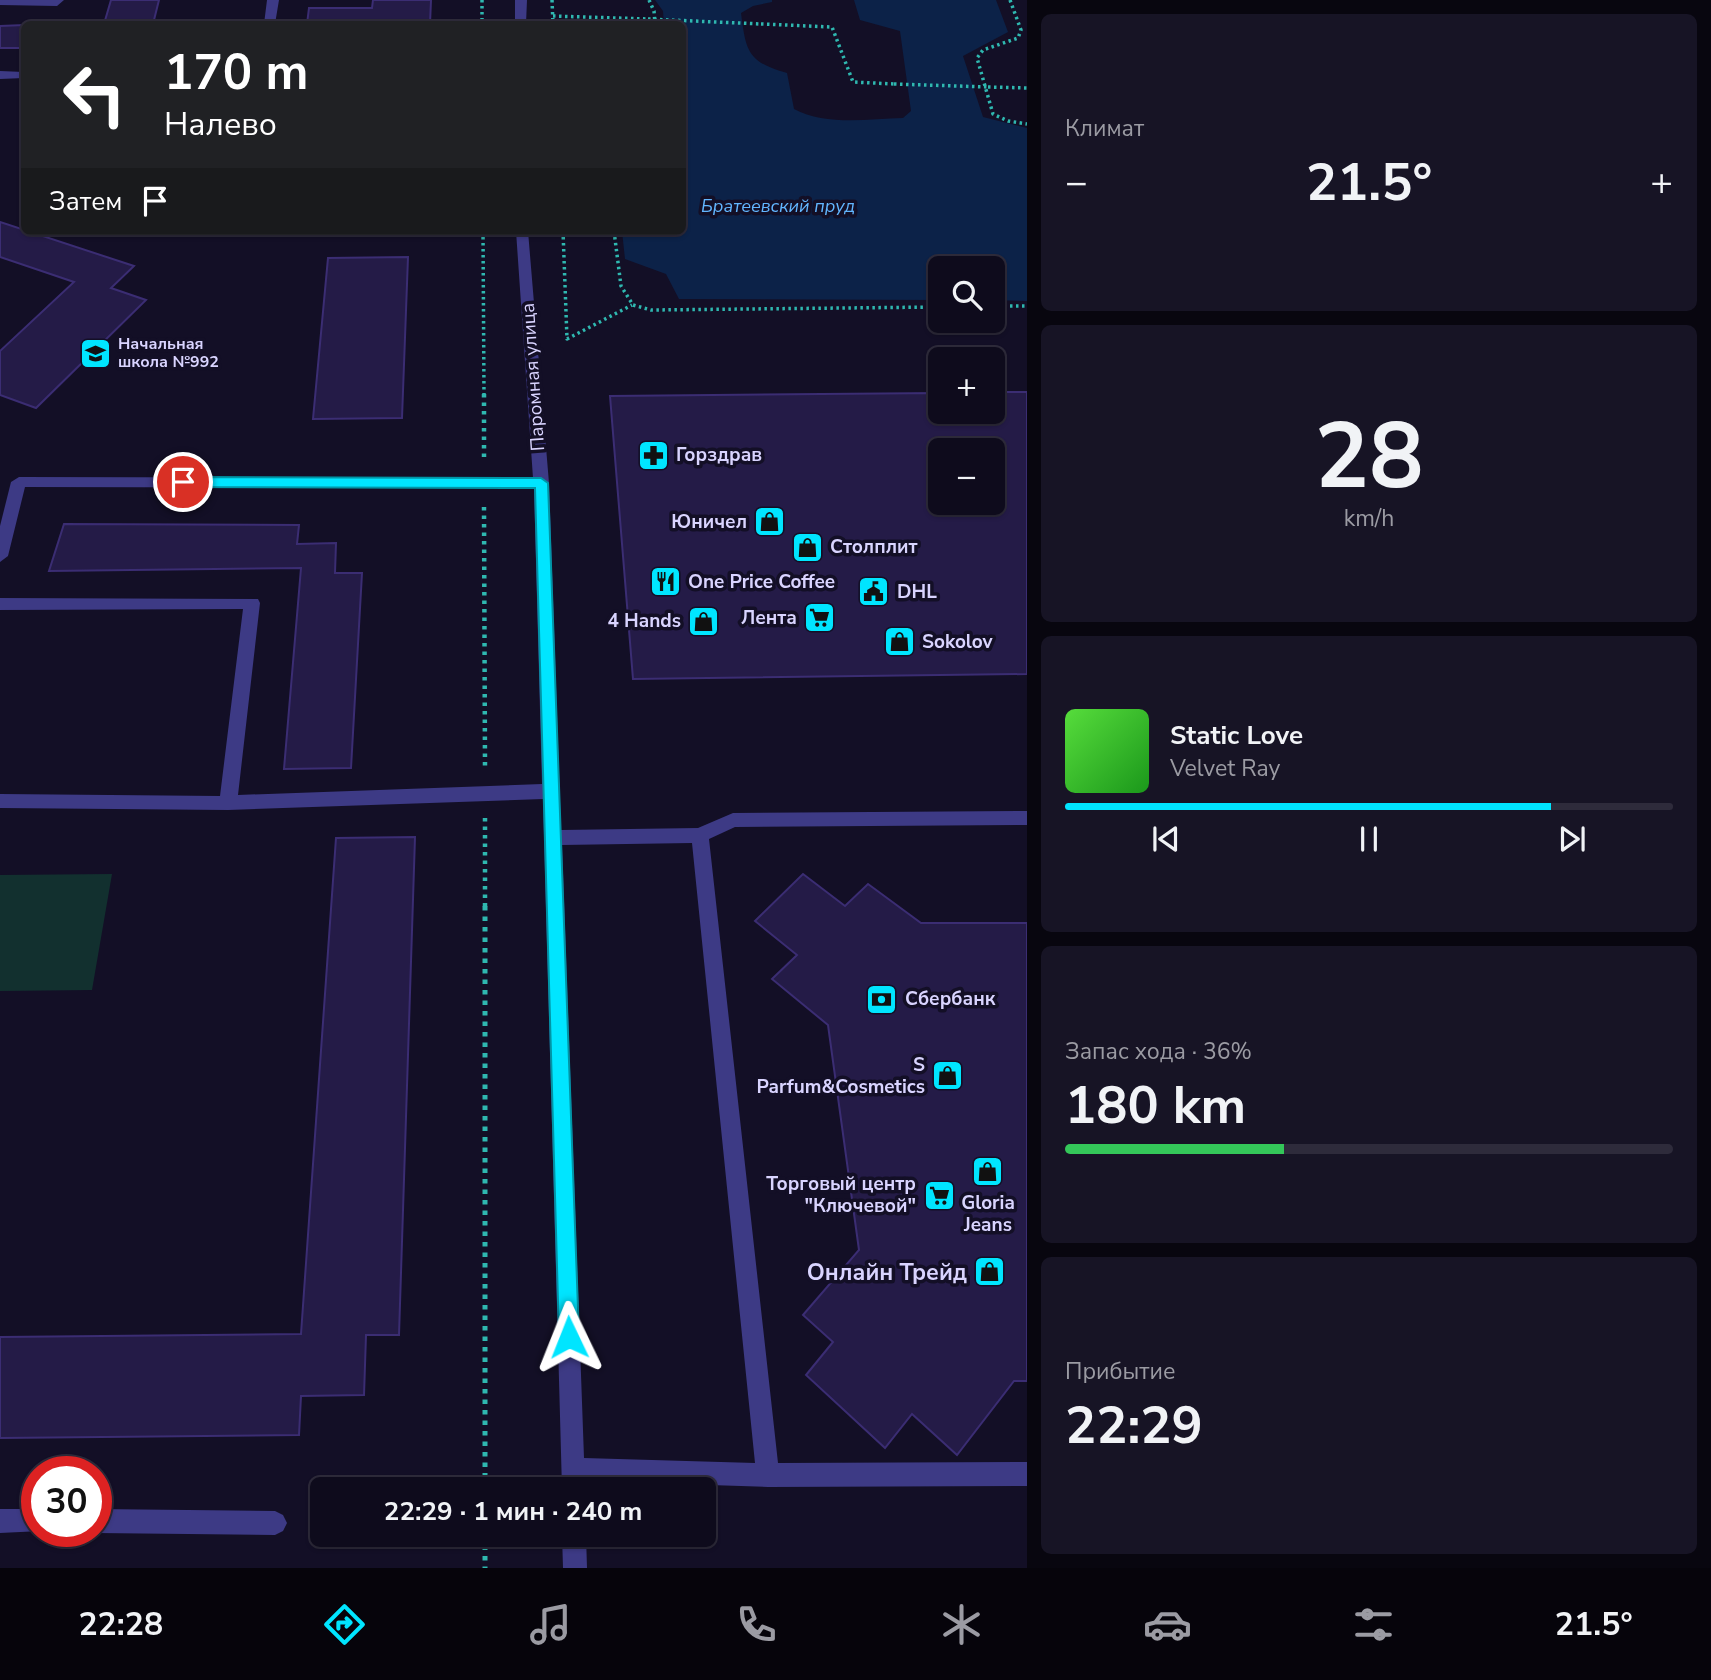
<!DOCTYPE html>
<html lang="ru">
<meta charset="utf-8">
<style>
body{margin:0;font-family:"Nunito Sans",sans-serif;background:#171425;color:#f1f3f6;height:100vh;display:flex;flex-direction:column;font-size:26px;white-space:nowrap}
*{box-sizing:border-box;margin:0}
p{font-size:23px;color:#9b9ba3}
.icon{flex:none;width:38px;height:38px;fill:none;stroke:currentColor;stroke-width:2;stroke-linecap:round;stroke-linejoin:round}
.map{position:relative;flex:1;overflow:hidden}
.panel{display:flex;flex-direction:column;gap:14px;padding:14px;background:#08060f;width:684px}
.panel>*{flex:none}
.banner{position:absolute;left:21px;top:21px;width:665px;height:214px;border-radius:10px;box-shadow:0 2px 5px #0004,0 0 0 2px #2e2b3b;background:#202124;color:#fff;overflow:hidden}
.buttons{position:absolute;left:928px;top:256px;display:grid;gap:14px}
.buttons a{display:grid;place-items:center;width:77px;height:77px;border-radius:10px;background:#0e0b1c;box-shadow:0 2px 5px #0004,0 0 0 2px #2e2b3b;font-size:35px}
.speed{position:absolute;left:21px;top:1456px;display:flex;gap:14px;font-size:35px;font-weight:700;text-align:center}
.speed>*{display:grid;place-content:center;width:91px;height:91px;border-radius:50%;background:#0e0b1c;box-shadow:0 2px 5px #0004,0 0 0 2px #2e2b3b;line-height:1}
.speed .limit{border:10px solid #d22;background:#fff;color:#111}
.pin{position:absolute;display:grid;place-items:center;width:60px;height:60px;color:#fff;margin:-30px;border:4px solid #fff;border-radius:50%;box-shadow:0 2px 7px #0007}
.me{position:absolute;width:77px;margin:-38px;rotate:358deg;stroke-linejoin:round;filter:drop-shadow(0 0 5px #0008)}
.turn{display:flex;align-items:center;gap:24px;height:147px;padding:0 28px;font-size:32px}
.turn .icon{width:91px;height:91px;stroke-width:2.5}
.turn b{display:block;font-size:49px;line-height:60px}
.then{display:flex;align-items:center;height:66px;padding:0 28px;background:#0003;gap:14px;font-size:26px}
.big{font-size:52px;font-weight:700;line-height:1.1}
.panel .tile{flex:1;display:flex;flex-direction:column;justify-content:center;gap:10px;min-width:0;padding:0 24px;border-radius:10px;background:#171425}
.panel .dial{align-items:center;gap:0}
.dial b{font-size:91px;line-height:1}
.song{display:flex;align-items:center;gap:21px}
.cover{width:84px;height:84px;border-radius:10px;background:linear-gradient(135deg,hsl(110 70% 55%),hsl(120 70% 35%))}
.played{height:7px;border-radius:4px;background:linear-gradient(90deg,#00e5ff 80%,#2e2b3b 80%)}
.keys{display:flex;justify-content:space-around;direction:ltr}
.heat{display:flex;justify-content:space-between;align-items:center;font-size:38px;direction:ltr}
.charge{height:10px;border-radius:5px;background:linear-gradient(90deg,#34c759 36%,#2e2b3b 0)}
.trip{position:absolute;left:310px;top:1477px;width:406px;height:70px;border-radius:10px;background:#0e0b1c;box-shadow:0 2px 5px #0004,0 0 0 2px #2e2b3b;font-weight:700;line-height:70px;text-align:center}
.tab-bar{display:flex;height:112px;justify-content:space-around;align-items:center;background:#06040b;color:#9b9ba3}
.tab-bar .icon{width:49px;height:49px}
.tab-bar .current{color:#00e5ff}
.tab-bar b{font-size:32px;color:#f1f3f6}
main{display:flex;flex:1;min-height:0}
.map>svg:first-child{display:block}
.green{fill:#12302f}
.water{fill:#0c2248}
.building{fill:#241b47;stroke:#3b2d73;stroke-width:2;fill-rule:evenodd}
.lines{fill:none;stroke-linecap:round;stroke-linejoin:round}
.path-far2{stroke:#2fb8b0;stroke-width:3.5;stroke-dasharray:2.5 3.5;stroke-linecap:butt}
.path-far1{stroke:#2fb8b0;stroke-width:4.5;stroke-dasharray:3.5 5;stroke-linecap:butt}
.path{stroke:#2fb8b0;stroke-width:5;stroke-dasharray:4.5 6;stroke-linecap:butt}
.minor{fill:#3d3a85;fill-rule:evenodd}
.path-bridge{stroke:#2fb8b0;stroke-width:3.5;stroke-dasharray:2.5 3.5;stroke-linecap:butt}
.route{fill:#00e5ff;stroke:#0095a6;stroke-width:2}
.labels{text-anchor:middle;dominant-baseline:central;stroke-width:7;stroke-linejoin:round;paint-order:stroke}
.far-poi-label{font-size:16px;font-weight:bold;fill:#d9d4ff;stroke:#130f26;text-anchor:start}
.far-water-label{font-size:18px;font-style:italic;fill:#62b6ff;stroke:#130f26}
.street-label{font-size:19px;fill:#d9d4ff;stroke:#130f26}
.poi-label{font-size:19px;font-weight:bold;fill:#d9d4ff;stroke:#130f26;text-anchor:start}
.near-poi-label{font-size:23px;font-weight:bold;fill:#d9d4ff;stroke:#130f26;text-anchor:end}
</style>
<main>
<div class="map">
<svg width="1027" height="1568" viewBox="0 0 1027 1568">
<rect width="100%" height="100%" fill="#130f26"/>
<!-- green -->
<path class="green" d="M112,874l-20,116 -92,1v-116z"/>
<!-- water -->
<path class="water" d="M655,0h117v2l-19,4 -12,7c5,39 7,49 46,60l7,36c31,17 74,10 109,9l8,-7 -11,-80 -40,-11 -6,-20h142l12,32 -45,24 20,61 44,11v173l-35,-1v-32h-52v32l-261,-1 -13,-25 -41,-15 -3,-28h60v-207h-18l-1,-13z"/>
<!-- building -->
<path class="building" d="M111,0h48l-6,24h-49z
M373,0h58l-1,24h-123l2,-16h63z
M24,25v23h-24v-22z
M0,222l134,44 -23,22 35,12 -110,108 -36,-13v-44l74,-69 -74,-25z
M408,257l-6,161 -89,1 15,-161z
M992,392h35v282l-394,5 -23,-283 330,-3v18h52zM940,450h52v52h-52z
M64,524l235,1 -2,19 39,-1 -1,30h27l-11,195 -67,1 17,-201 -252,3z
M415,837l-16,498h-33l-2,60 -63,1 -2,39 -299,3v-101l301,-3 35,-496z
M803,874l42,32 23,-22 53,39h106v458h-13l-57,74 -45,-41 -27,34 -79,-73 27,-33 -30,-27 56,-65 -31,-225 -56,-46 25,-24 -42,-34z"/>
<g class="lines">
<!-- path-far2 -->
<path class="path-far2" d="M482,0v24
M552,0l1,24
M649,0l5,11 1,13
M1010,0l11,30 -3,8 -35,12 -6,8 16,56 15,7 19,3
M553,16l95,3
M761,24l71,3 21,55 41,2
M988,87l39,1
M483,231l1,165
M563,231l4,108 65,-34
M614,231l7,55 12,19 18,5 289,-3
M992,306h35"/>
<!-- path-far1 -->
<path class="path-far1" d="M484,394v65
M484,507l1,260
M485,818v89"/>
<!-- path -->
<path class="path" d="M485,906v583
M485,1535v33"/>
<!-- minor -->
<path class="minor" d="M0,0h64l-7,6 -57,-1z
M267,0h12l-4,24h-11z
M515,0h12l-1,24h-11z
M0,71l24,1v6l-24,1z
M516,231h12l21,252 12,347 137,-2 35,-15 294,-2v14l-292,2 -26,12 69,624 249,-1v24l-259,1 -183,-6 1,8h-24l-19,-690 -315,11 -228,-2v-14l220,2 23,-187 -243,1v-12l258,1 2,4 -22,192 304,-11 -8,-296 -509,-1 -17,69 -8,6v-36l11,-44 8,-5 514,1zM692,843l63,620 -171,-5 -22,-613z
M0,1509h37v22h4l-41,2z
M96,1509l179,2 8,4 4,8 -4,8 -8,4 -179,-2 -4,-2h4z
M562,1535h24l1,33h-24z"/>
<!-- path-bridge -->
<path class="path-bridge" d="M648,19l113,5
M894,84l94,3"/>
</g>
<!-- route -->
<path class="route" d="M183,477l358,1 7,5 31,854 -3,7 -7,3 -7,-3 -3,-7 -24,-849 -352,-1 -7,-5z"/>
<!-- icons -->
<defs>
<symbol id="school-square" viewBox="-11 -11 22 22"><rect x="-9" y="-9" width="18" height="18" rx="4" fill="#00e5ff" stroke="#130f26"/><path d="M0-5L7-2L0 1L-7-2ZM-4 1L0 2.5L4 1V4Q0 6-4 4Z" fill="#111"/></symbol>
<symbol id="pharmacy-square" viewBox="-11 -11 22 22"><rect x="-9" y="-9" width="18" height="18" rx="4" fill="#00e5ff" stroke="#130f26"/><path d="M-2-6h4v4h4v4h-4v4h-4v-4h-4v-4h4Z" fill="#111"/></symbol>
<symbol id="shop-square" viewBox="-11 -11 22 22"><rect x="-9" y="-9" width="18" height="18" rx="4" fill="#00e5ff" stroke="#130f26"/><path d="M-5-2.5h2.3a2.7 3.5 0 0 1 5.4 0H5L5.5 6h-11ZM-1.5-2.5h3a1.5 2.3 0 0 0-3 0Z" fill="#111"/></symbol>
<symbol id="restaurant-square" viewBox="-11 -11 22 22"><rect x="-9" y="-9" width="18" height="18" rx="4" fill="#00e5ff" stroke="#130f26"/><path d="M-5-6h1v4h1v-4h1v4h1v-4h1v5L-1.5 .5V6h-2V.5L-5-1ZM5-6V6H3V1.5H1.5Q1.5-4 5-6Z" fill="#111"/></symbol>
<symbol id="civic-square" viewBox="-11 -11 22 22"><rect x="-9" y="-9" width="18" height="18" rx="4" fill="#00e5ff" stroke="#130f26"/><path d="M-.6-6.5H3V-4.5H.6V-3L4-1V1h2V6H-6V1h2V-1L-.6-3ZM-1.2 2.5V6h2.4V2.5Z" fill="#111"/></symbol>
<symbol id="supermarket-square" viewBox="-11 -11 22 22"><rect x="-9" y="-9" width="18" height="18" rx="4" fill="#00e5ff" stroke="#130f26"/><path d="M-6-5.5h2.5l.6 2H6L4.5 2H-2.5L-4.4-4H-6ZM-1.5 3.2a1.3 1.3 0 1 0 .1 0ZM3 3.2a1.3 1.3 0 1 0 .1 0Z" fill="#111"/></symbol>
<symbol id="bank-square" viewBox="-11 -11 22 22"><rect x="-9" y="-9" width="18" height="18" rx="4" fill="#00e5ff" stroke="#130f26"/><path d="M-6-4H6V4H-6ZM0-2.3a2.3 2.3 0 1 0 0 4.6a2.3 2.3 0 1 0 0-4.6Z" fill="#111"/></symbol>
</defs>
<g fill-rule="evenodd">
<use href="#school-square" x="78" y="336" width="35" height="35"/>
<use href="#pharmacy-square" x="636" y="438" width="35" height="35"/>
<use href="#shop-square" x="752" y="504" width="35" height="35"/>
<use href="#shop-square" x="790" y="530" width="35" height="35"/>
<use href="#restaurant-square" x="648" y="564" width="35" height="35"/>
<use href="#civic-square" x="856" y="574" width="35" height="35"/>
<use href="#supermarket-square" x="802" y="600" width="35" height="35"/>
<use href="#shop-square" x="686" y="604" width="35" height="35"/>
<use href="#shop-square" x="882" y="624" width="35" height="35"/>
<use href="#bank-square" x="864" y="982" width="35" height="35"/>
<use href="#shop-square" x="930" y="1058" width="35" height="35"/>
<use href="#shop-square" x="970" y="1154" width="35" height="35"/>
<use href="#supermarket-square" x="922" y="1178" width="35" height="35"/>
<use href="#shop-square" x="972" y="1254" width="35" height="35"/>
</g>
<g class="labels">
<!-- far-poi labels -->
<g class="far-poi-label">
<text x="118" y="344">Начальная<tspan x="118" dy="18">школа №992</tspan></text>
</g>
<!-- far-water labels -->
<g class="far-water-label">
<text x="778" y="206">Братеевский пруд</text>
</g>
<!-- street labels -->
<g class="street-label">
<text transform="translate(533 377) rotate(-94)">Паромная улица</text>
</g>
<!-- poi labels -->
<g class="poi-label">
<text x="676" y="455">Горздрав</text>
<text x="747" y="522" text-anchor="end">Юничел</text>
<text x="830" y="547">Столплит</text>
<text x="688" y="582">One Price Coffee</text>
<text x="897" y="592">DHL</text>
<text x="797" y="618" text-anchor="end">Лента</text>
<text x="681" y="621" text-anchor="end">4 Hands</text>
<text x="922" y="642">Sokolov</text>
<text x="905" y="999">Сбербанк</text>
<text x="925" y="1065" text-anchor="end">S<tspan x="925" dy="22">Parfum&amp;Cosmetics</tspan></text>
<text x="916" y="1184" text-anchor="end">Торговый центр<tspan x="916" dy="22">"Ключевой"</tspan></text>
<text x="988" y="1203" text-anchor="middle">Gloria<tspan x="988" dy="22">Jeans</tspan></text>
</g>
<!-- near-poi labels -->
<g class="near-poi-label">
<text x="967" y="1272">Онлайн Трейд</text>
</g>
</g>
</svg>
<div class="buttons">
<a><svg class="icon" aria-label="search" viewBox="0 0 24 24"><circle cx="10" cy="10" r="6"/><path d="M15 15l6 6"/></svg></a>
<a>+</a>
<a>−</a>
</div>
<div class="speed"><div class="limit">30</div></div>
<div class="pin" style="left:183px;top:482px;background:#d93025"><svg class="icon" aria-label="arrive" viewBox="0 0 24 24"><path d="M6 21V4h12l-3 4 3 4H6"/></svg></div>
<svg class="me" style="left:569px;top:1337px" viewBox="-20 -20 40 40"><path d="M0-17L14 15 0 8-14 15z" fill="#00e5ff" stroke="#fff" stroke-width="4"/></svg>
<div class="trip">22:29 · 1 мин · 240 m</div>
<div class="banner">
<div class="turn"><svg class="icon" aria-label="left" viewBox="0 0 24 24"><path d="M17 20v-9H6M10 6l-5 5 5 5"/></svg><div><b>170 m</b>Налево</div></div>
<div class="then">Затем<svg class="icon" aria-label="arrive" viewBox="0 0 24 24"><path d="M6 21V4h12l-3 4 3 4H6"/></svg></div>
</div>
</div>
<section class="panel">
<div class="tile"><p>Климат</p>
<div class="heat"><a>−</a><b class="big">21.5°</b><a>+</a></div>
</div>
<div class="tile dial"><b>28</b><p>km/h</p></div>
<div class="tile">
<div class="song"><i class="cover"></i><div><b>Static Love</b><p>Velvet Ray</p></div></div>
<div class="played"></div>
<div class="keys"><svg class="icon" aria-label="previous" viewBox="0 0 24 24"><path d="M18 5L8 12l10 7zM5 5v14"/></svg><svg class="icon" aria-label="pause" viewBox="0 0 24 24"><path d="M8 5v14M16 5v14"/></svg><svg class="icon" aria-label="next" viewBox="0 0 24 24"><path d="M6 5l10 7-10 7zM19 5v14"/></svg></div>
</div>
<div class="tile"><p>Запас хода · 36%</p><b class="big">180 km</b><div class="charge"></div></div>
<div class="tile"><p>Прибытие</p><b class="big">22:29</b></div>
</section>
</main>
<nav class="tab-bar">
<b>22:28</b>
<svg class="icon current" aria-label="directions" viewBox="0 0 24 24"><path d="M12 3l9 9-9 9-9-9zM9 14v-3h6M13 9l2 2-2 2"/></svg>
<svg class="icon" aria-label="music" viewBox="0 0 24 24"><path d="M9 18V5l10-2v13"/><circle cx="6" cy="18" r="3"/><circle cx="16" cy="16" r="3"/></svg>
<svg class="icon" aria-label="phone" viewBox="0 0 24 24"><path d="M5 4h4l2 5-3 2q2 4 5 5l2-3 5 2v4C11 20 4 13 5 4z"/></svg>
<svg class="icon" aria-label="climate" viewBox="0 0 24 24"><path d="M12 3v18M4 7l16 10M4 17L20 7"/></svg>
<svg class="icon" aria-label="car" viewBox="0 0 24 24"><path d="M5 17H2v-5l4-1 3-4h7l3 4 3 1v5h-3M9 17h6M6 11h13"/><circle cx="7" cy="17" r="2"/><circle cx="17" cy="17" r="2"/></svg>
<svg class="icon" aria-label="filters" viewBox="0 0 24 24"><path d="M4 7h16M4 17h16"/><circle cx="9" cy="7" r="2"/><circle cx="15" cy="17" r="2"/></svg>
<b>21.5°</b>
</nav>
